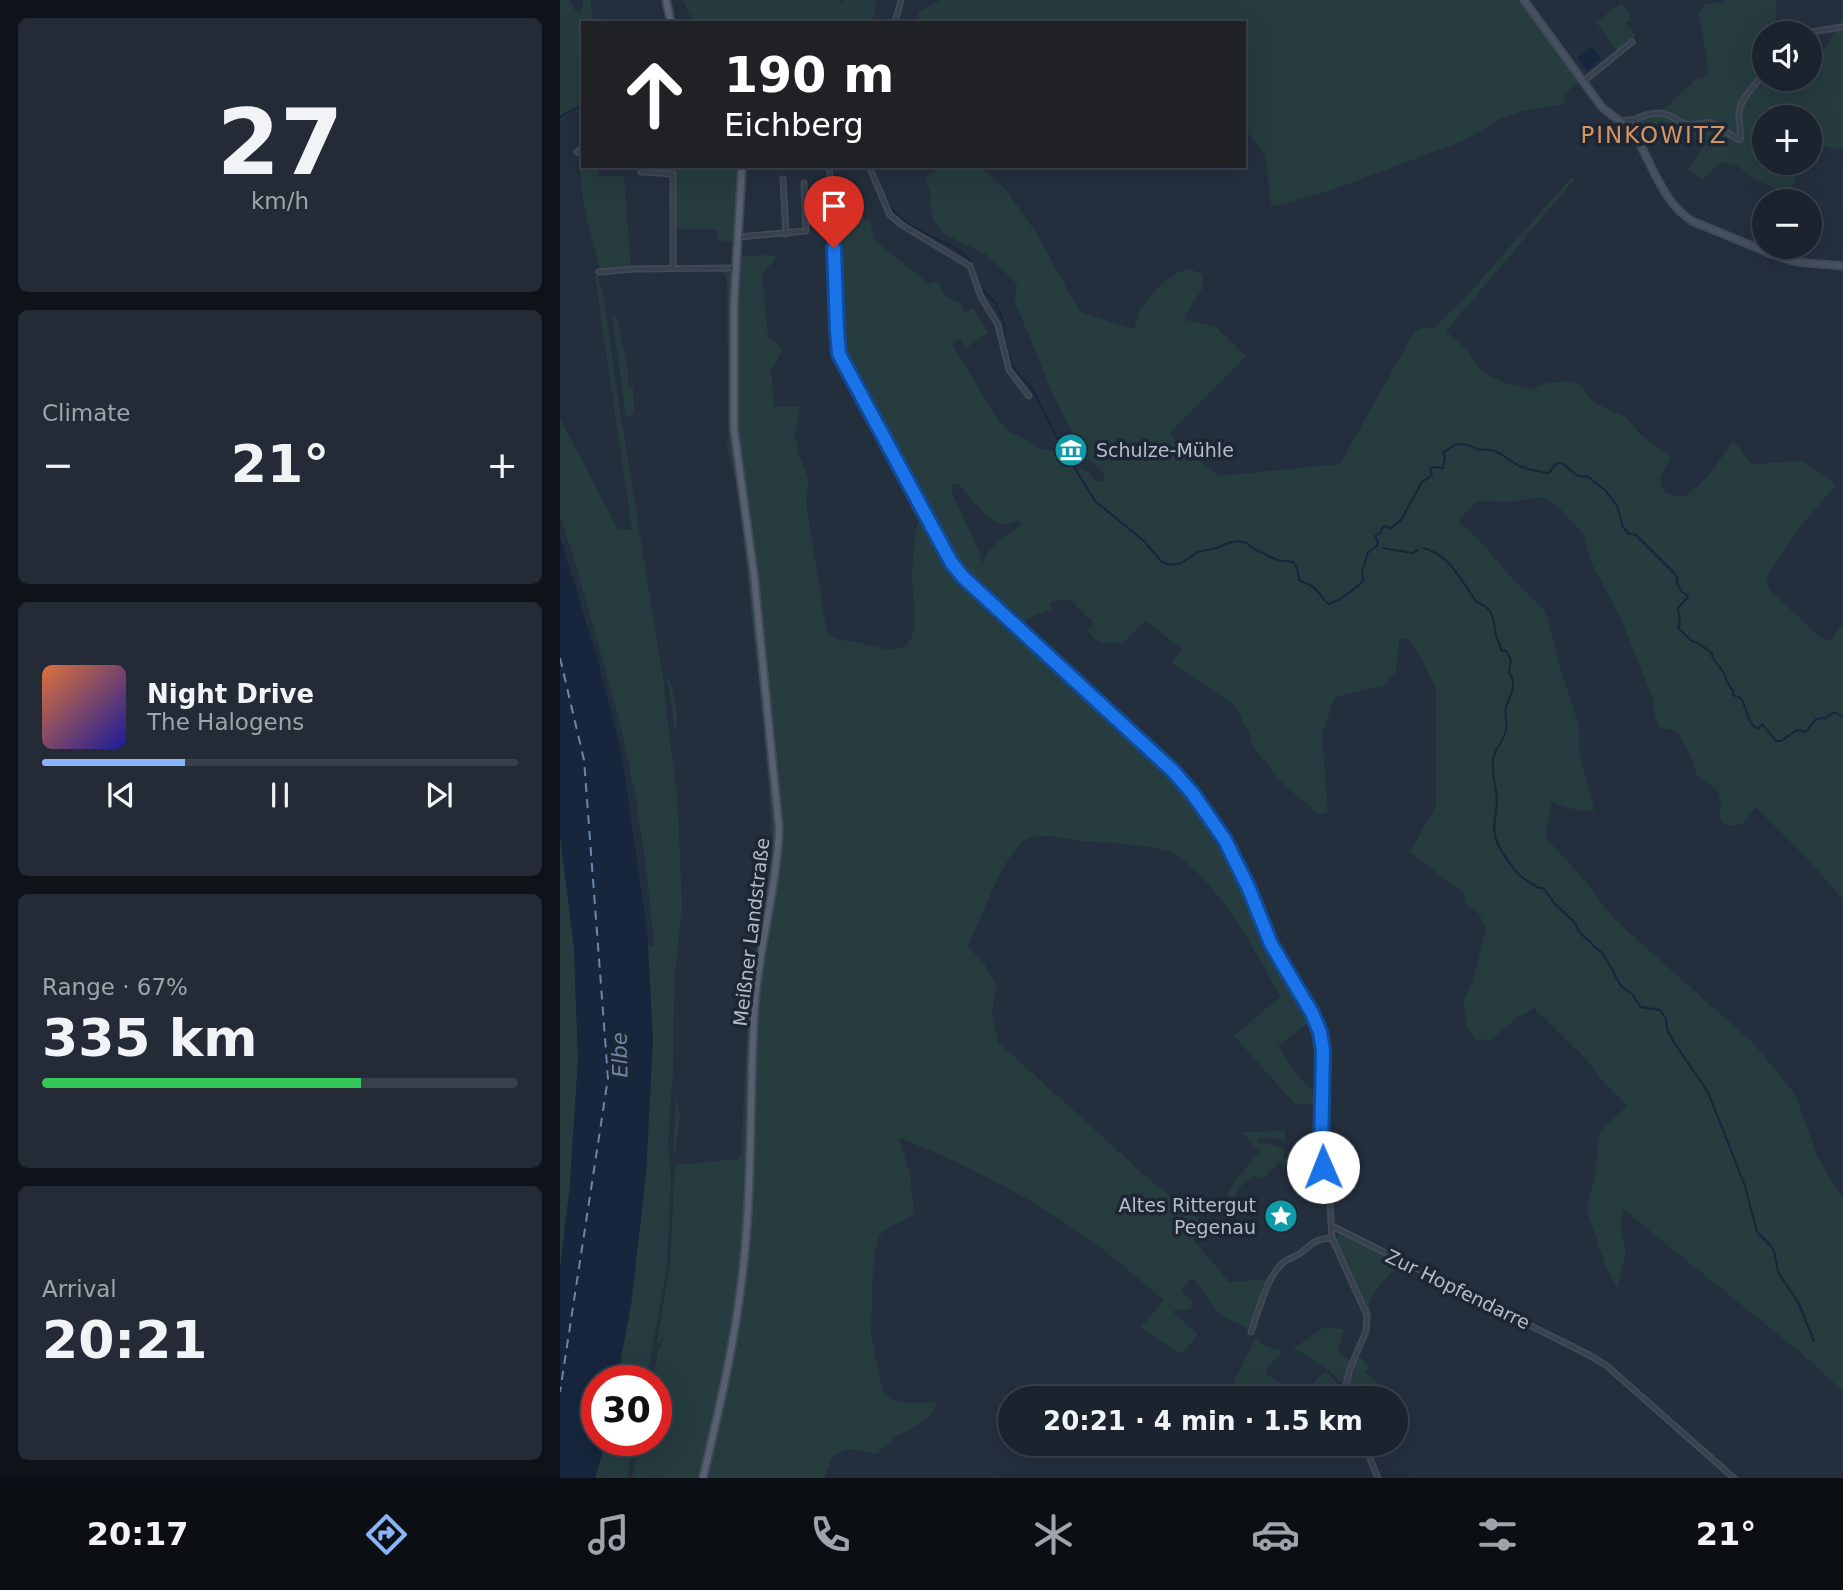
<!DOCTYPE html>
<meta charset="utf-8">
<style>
body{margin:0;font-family:"DejaVu Sans",sans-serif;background:#242b36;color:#f1f3f6;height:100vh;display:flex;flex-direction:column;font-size:26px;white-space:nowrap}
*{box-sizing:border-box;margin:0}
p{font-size:23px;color:#a0a4aa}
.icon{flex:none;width:38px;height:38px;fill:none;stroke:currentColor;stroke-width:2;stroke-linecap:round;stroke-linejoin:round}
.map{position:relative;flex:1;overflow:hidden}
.drawer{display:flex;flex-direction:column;gap:18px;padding:18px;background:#0f1319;width:560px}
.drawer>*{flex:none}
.top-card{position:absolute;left:21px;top:21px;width:665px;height:147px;border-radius:0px;box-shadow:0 7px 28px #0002,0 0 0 2px #39404a;background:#202124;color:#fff;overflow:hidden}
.controls{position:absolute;left:1192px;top:21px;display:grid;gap:14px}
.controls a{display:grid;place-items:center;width:70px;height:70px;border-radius:50%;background:#1b232e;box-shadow:0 7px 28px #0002,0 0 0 2px #39404a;font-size:35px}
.speed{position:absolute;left:21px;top:1365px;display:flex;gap:14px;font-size:35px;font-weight:700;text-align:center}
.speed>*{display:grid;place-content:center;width:91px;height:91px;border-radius:50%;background:#1b232e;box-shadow:0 7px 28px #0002,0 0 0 2px #39404a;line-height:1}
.speed .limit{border:10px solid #d22;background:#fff;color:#111}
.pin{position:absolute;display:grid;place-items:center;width:60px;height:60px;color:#fff;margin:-72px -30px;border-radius:50% 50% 50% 0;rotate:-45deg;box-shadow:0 0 7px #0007}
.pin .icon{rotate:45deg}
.me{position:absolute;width:77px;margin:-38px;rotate:359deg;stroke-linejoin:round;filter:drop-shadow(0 0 5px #0008)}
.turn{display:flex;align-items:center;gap:24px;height:147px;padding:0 28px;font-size:32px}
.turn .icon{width:91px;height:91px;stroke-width:2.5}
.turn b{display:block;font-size:49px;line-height:60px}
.big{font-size:52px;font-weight:700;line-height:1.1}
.drawer .tile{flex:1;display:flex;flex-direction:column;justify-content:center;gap:10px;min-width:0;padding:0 24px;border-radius:10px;background:#242b36}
.drawer .dial{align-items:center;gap:0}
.dial b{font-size:91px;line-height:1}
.song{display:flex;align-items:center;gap:21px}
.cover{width:84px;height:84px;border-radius:10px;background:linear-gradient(135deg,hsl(20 70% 55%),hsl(240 70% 35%))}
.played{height:7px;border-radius:4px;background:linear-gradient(90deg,#8ab4f8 30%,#39404a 30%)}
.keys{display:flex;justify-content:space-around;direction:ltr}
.heat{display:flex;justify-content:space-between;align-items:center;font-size:38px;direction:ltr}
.charge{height:10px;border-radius:5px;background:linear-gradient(90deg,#34c759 67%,#39404a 0)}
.trip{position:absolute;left:438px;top:1386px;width:410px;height:70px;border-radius:35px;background:#1b232e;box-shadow:0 7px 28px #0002,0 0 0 2px #39404a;font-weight:700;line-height:70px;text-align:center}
.tab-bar{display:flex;height:112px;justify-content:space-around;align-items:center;background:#0b0e12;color:#a0a4aa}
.tab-bar .icon{width:49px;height:49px}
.tab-bar .current{color:#8ab4f8}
.tab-bar b{font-size:32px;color:#f1f3f6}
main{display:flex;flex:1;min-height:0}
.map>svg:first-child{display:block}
.green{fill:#263c3f;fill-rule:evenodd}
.water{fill:#17263c}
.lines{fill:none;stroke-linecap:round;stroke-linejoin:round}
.stream{stroke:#17263c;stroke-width:2}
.ferry{stroke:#6d86a8;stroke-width:2;stroke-dasharray:9 7;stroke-linecap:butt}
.street-casing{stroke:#414a57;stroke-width:7}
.secondary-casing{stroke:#414a57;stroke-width:9}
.primary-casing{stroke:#414a57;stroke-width:10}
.street{stroke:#38414e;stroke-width:3.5}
.secondary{stroke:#465061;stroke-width:5}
.primary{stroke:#56606e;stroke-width:6}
.route-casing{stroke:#114b97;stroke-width:18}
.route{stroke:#1a73e8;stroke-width:12}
.labels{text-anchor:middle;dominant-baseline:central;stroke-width:7;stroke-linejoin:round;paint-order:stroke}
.poi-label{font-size:19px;fill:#b4bcc9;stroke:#1d2633;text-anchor:start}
.street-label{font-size:19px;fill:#b4bcc9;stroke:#1d2633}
.water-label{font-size:21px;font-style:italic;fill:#6d86a8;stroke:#1d2633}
.quarter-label{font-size:23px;letter-spacing:2px;fill:#d59563;stroke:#1d2633}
</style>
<main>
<section class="drawer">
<div class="tile dial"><b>27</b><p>km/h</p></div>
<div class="tile"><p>Climate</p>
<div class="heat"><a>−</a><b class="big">21°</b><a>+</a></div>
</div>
<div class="tile">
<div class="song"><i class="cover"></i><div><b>Night Drive</b><p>The Halogens</p></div></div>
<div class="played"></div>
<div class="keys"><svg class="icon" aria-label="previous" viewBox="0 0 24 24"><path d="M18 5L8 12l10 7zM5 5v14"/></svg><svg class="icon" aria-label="pause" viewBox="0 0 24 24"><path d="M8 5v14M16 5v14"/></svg><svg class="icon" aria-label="next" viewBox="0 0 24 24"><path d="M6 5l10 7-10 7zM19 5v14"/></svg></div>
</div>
<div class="tile"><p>Range · 67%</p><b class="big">335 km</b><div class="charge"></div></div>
<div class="tile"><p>Arrival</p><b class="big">20:21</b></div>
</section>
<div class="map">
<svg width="1283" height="1478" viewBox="0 0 1283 1478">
<rect width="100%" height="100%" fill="#242f3e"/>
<!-- green -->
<path class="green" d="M0,0h6l5,11 -4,-11h2l5,9 7,5 2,-14h8l1,17 5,6h-14v83l-17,10 -6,6z
M123,0h154l7,4v-4h33l-5,23h-179z
M381,0h579l37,48 23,34 -18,13 5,8 -48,9 -15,5 -39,23 -133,50 -53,15h-8l-4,-38 -3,-13 -20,-27v-104h-325l-1,-11z
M1164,0h52c0,13 3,24 -7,33h-5v46h46v-28h13l20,-34v133l-33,-6v-27h-46v46h33l2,4 -7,22 -9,4 -33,-17 -12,-10 -18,-4 -17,18 -16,-10 17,-24 -4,-10 -15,-1 -12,11 -2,-11 -6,-5 -24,-4 -7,-12 31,-6 30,-28 7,-1 7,-7 -10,-59 6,-9 18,-2z
M1062,3l10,16 -7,5 6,5 5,7 -18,16 -22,-30z
M20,156l3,1v9h14l1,10h26l7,92 -31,2c-9,-37 -22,-76 -20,-114z
M115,166h63l-5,76 -15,-2 -1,-11h-43z
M369,166h51l26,24 30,43 44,79 54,17 6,-19 18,-23 20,-15 12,-3 12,5 2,12 -20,31 2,3 30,7 30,29 -75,76 2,6 46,38 121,-12 74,-132 9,-4 12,-1 34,-34 103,-116 2,3 -128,151 16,14 21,27 23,12 26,5 16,-6 16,-2 16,4 8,11 9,8 30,14 13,16 31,23 -11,21c3,16 7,17 23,19 23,-14 34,-33 49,-55 10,5 11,15 21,22l50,-3 33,24 -41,48 -29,44 4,13 51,48 10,3 12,-18v276l-38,-43 -49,-49c-11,13 -13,23 -32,17l-5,-8 2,-13 -3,-12 -21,-16 -10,-28 -10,-15 -18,-5 -4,-11 -3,-19 -30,-76 -31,-59 -8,-29 -27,-28 -15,-8 -33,5 -31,-1 -19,20 26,24 28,34 33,31 16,61 18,55v26l15,57 -2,3 -19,-3 -22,-7 -5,36 36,39 32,42 140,125 41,50 23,64 25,41v192l-42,-38 -178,-144 -3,16 6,29 -9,34 -12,-23 -18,-55 8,-34 5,-44 27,-26 -28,-29 -12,-17 -53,-52 -16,9 -28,23 -14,-1 -9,-12 -4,-25 10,-23 13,-51 -7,-14 -13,-11 -2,-9 -54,-42 26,-47v-116l-13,-28 -15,-23 -9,2 -3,31 -11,14 -50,12 -13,38 6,77 -8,3 -37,-31 -31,-39 -1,-8 -16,-31 -64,-44 12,-13 -38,-28 -23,23 -15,-2 -2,2 -6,-2 -12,-11 8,-7 -26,-25 -19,3 2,8 -16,5 -17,11 -47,-45 -21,-23 -106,-201 -5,-12 -4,-138 26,-2 2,14h6l4,21 55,44 8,-3 10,17 13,5 5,9 8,-4 15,25 -22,15 -6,-9 -8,5 46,76 12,12 20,9 8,8 15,2 16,14 20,8 7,9 7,-1 1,-8 -20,-18 -32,-63 -37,-90 2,-18 -30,-29 -43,-21 -10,-13 -4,-15v-15l-5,-11 8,-8zM395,483l5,2c10,12 32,43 50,39 4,-1 7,-3 10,-5v6c-15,11 -31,21 -38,39l-2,-10 -28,-61v-8z
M207,255l10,2 -15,18 6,61 15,13 -12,21 3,37 26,-1 -5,30 3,15 11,29 -3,24 21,130c10,8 29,7 42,11 59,19 44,-29 43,-66 0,-11 1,-22 2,-32 1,-11 1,-23 9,-31l21,41 22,26 161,150 40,35c28,31 54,64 71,102 13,26 21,54 33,80 12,25 31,44 41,70l-34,26c9,13 26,43 41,47l1,11h-25l-61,-68 47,-40c-26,-43 -52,-97 -91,-130 -5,-5 -10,-10 -17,-13 -29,-10 -59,-9 -89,-12 -19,-1 -46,-12 -62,2 -21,17 -41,77 -54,103l17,19 12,21 -5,26 6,30 152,138 54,44 -11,16 36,42 40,-3 -20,50 -29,-14 -28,-38 -11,14 10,9 1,5 -2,4 -15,1 -2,2 25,22 -17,20 -40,-27 23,-27c-22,-18 -44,-38 -67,-55 -60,-44 -127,-80 -198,-107l11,35 4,41 -31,17 -5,8 -5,26 -2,69 12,60c18,13 33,9 53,8l-2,10 -18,14 -19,10 -21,18 -26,-5 -17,6 -9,23h-118l20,-84 17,-111 15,-288 5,-37 16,-93 3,-29 -3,-43 -25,-249 -14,-89 -3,-39 1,-159z
M165,270h4l3,8 -1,127 29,253 -4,2 -16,-150 -6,-35 -7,-27 1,-16 -1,-152 -3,-6 -6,-2z
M35,276h3l7,29 12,87 46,286 15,130 4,98 -8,78 -1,87 -5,70 3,38 -4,88 -21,114h-29l14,-77 15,-131 7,-133 -5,-93h6l-7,-74 -12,-80 -17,-78 -44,-157 -14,-42v-98l58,112h14z
M52,315l5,5 11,50v17l5,1 1,22 -3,6 -5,2z
M197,664l4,1 14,134 1,44 -3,28 -14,78 -6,45 -11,256 -20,135 -21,93h-69l7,-38h17v-59h-6l1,-6 3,-1 4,-23 7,-14h-2l-6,8 13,-82 5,-98 63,-6 3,-3 8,-162 17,-100 6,-47 -4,-68z
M107,675c7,12 13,43 8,56z
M0,836l14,112 4,111 -8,126 -10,84z
M116,1097l4,17 -4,36 -3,2z
M725,1131v10l-13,-3h-14v5l13,1 13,6v8l31,3 12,51 -47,-50 -18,17 -6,-3 -14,9 -10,15 -5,-5 7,-13 25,-30 -17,-20z
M778,1235h4l60,29c-8,6 -33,30 -33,40 0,3 3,9 4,11l-5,-2 -33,-72z
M763,1328l21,1 -6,22 12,10 -8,23c-14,-16 -28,-27 -49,-35z
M696,1337c6,10 16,11 27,14l-18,18 2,6 34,20 25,-24 12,14 -7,7 3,6h-8l-11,-6 -5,6h-61l-19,-8z
M798,1356l11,11 -4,5 15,14 -7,12h-25c-2,-16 2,-28 10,-42z
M46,1440h28l-7,38h-32z"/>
<!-- water -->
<path class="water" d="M1029,48l5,1 7,10 -14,12 -10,-13z
M0,537l38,124 23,89 26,180 6,110 -7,133 -15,131 -14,77h-20v59h9l-11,38h-35v-209l10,-84 8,-126 -4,-111 -14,-112z"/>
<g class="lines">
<!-- stream -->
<path class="stream" d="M0,118c6,-7 15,-8 23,-14
M315,170c12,43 23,50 62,69 10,5 24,10 31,20 7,8 7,21 13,29 3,5 8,8 12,12 4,5 9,17 11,24 1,5 0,11 1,16 5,21 7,32 25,45l33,64 32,52 49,40 18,21 9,3 10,-2 17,-11 19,-4 11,-5 10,-2 9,2 7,6 23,11 16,2 3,4 4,15c3,1 7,2 10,4 8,4 11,13 19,19 14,-5 23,-13 34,-23l-1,-9 6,-20 9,-6 1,-4 -3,-6 6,-4 1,-4 4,-2 5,2 10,-8 21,-38 10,-7 -2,-6 3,-2 10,1 2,-11 -2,-4c4,-3 11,-8 15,-9 9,-1 15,4 22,6 4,0 8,-1 12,0 11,3 19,13 30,17 5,2 22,6 27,6 3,-3 4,-8 7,-9 11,-6 15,16 31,12l19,15 11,15 6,21 6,7 7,1 39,39 3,4 -2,3 6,11 5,3 1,2 -10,11 2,16 -2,4 14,13 6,2 14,10v4l12,16 3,9 6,9v4l8,3c6,10 6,26 17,31l4,-5 14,17h5l16,-11 9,2 10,-13 10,-1 8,-6 9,5
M823,548l29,5 6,-3
M863,548c26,6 38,32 52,52 4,4 10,5 13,9 7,8 6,17 8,26 1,6 5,8 5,15l5,1 5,9 -2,12c9,13 1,23 -3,35 -2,8 2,15 0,22 -1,11 -11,19 -13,30 -2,15 4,29 4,43 -1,12 -5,26 -1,38 6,14 20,35 33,42 3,2 7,3 9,6h5l12,16 20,19 4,9 25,23 17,31 12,9 7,12 20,3 6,9 1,10 6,12 35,51 37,94 12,46 14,14 3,5 4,21 21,32 15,37"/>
<!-- ferry -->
<path class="ferry" d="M0,658l24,102 24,318 -48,314"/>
<defs>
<path id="street" d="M335,23l6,-23
M1243,33l40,-6
M1024,81l48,-39
M1061,121l15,-2
M1076,134v-15c14,-6 24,-9 38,-1 5,3 9,6 15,7 8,1 15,-4 22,-2 12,3 18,14 29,17 2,-10 -2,-18 -1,-28 2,-14 17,-28 25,-39
M17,152l6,-4
M269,166l5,54 1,80 4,54 104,194 8,14 12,15 199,183 21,22 42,58 24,49 22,55 41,69 8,19 3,19 -1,109 8,46 2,32 35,77 -1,16 -16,38 -5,19 -1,10
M309,166l21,49 12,10 68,41 11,31 17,28 11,45 20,26
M81,172l32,2v95
M223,179l3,55
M178,237l68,-6 -2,-48
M39,272l35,-3 101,-1
M772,1226l257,129 18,11 127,112
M691,1332c7,-19 16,-57 33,-70 4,-3 10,-5 15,-8 17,-11 10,-14 33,-16
M804,1444l14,34"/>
<path id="secondary" d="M964,0l77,106c9,10 27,18 33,28 19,30 27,67 58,87l82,34 22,7 47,4"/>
<path id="primary" d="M106,0l5,23
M143,1478c17,-72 34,-145 41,-218 9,-86 5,-173 11,-259 5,-59 22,-115 24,-173l-25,-253 -20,-146v-126l8,-137"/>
</defs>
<!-- street casing -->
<use href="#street" class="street-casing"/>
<!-- secondary casing -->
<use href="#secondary" class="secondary-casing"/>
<!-- primary casing -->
<use href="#primary" class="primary-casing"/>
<!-- street -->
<use href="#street" class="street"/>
<!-- secondary -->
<use href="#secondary" class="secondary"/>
<!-- primary -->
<use href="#primary" class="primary"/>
</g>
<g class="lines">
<defs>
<path id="route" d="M274,248l3,82 2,24 112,208 12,15 210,194 20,23 32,46 24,49 22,55 41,69 8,19 3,19 -2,98 2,18"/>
</defs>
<!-- route casing -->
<use href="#route" class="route-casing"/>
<!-- route -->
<use href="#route" class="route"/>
</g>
<!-- icons -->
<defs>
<symbol id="museum-disc" viewBox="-11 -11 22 22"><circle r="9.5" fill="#0f9aa8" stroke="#1d2633"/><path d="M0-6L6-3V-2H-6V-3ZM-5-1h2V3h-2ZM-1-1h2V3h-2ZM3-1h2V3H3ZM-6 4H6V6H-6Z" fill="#fff"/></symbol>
<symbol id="sight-disc" viewBox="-11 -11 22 22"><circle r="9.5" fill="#0f9aa8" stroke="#1d2633"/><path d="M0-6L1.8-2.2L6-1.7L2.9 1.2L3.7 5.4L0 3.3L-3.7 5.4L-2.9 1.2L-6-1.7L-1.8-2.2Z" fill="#fff"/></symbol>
</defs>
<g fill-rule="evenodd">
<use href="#museum-disc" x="492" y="431" width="38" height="38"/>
<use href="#sight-disc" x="702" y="1197" width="38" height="38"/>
</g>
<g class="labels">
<!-- poi labels -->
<g class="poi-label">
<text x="536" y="450">Schulze-Mühle</text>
<text x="696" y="1205" text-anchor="end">Altes Rittergut<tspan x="696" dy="22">Pegenau</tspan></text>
</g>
<!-- street labels -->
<g class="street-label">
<text transform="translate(191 932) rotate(-83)">Meißner Landstraße</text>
<text transform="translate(898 1289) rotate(26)">Zur Hopfendarre</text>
</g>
<!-- water labels -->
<g class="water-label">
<text transform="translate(60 1055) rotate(-91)">Elbe</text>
</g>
<!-- quarter labels -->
<g class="quarter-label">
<text x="1094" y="135">PINKOWITZ</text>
</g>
</g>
</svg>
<div class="controls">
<a><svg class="icon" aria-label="sound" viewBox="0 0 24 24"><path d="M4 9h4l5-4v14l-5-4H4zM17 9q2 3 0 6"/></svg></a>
<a>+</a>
<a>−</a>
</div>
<div class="speed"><div class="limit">30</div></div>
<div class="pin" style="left:274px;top:248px;background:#d93025"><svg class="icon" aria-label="arrive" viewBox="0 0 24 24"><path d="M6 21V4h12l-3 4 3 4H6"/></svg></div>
<svg class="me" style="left:763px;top:1167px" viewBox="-20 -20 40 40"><circle r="19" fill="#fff"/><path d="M0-13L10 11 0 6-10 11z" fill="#1a73e8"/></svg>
<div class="trip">20:21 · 4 min · 1.5 km</div>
<div class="top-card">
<div class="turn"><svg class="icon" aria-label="ahead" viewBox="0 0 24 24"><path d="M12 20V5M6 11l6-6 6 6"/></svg><div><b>190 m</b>Eichberg</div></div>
</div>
</div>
</main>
<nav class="tab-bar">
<b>20:17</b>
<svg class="icon current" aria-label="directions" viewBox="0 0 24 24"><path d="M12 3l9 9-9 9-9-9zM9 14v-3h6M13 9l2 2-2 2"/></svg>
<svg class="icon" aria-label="music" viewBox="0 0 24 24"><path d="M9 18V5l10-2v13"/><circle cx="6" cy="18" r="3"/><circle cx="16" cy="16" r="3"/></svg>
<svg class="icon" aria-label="phone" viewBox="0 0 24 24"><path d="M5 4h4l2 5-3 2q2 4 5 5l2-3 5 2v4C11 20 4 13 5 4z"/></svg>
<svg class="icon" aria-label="climate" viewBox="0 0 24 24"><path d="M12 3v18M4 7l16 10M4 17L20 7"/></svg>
<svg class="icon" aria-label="car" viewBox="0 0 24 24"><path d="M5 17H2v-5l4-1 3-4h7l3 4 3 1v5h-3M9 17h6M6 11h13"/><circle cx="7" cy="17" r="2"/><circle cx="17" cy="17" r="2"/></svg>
<svg class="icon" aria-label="filters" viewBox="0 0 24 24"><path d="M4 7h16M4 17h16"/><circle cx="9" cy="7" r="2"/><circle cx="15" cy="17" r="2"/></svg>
<b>21°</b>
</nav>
